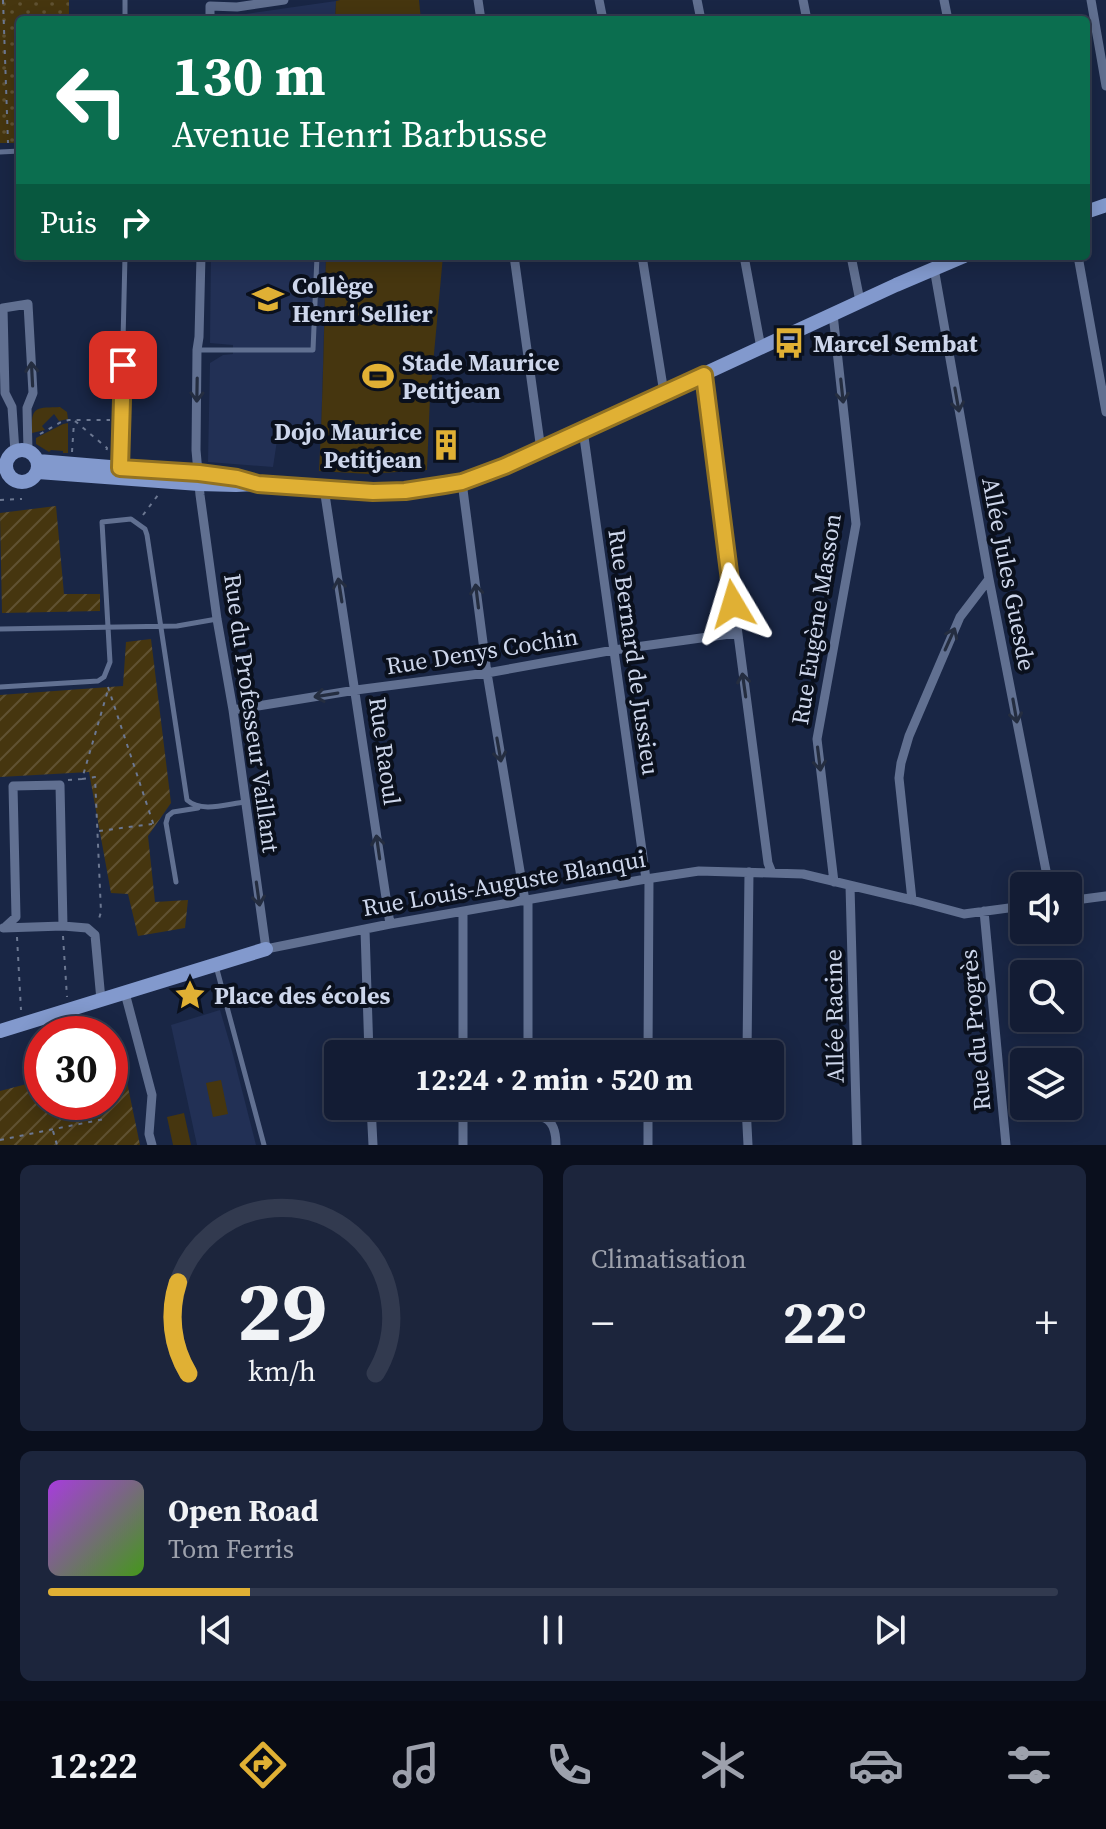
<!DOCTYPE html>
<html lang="fr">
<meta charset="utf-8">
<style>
body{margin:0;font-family:"Source Serif 4",serif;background:#1c253c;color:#f1f3f6;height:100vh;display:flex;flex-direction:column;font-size:30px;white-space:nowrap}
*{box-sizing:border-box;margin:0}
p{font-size:26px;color:#9da1ac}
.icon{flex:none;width:44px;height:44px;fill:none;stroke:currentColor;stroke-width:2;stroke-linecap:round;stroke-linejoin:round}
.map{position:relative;height:1145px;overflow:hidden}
.side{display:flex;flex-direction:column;gap:20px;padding:20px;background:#0a0f1d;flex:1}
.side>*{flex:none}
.banner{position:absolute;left:16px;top:16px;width:1074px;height:244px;border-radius:8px;box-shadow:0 4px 20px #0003,0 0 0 2px #323a4f;background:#0b6e4f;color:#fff;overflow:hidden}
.controls{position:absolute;left:1010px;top:872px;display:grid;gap:16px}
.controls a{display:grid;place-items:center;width:72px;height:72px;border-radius:8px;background:#131c34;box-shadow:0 4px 20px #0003,0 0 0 2px #323a4f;font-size:40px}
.speed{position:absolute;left:24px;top:1016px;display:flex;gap:16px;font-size:40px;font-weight:700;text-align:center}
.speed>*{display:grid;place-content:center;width:104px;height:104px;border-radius:50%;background:#131c34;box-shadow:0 4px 20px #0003,0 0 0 2px #323a4f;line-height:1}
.speed .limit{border:12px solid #d22;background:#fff;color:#111}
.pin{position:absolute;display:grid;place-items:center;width:68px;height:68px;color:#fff;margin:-34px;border-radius:16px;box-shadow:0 4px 12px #0006}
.me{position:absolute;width:88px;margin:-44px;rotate:353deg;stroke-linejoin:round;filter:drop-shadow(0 0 6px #0008)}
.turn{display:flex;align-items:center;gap:28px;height:168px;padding:0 24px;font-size:36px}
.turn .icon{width:104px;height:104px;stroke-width:2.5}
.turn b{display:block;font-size:56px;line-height:68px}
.then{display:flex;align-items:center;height:76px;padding:0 24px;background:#0003;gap:16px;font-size:30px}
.big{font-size:60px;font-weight:700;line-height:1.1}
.side .tile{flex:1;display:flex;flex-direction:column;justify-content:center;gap:12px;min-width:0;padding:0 28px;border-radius:12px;background:#1c253c}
.side .dial{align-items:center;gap:0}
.dial svg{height:208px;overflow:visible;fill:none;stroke:#323a4f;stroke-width:7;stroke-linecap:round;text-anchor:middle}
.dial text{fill:#f1f3f6;stroke:none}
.song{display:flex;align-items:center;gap:24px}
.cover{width:96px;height:96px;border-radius:12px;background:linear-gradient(135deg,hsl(280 70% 55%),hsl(100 70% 35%))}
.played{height:8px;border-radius:4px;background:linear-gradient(90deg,#e0b034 20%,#323a4f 20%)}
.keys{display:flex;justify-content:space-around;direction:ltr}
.heat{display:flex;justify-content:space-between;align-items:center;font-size:44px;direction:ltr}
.side .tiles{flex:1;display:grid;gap:20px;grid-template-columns:1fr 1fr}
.tile:last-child{grid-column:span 2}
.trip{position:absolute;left:324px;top:1040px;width:460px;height:80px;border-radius:8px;background:#131c34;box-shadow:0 4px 20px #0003,0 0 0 2px #323a4f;font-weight:700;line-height:80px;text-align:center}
.dock{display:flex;height:128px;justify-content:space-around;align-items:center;background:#080b15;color:#9da1ac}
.dock .icon{width:56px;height:56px}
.dock .current{color:#e0b034}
.dock b{font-size:36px;color:#f1f3f6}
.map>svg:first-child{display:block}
.built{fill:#223055}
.grass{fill:#46360f}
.park{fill:url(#park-dots)}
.garden{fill:url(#garden-furrows)}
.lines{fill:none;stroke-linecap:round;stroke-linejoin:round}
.path{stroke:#6c7892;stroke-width:2;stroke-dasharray:4 6;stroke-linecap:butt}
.lane{stroke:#617091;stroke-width:5}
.street{stroke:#617091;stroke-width:9}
.secondary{stroke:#8299cd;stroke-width:14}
.oneway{stroke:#242d40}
.route-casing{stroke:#927222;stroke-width:20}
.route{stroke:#e0b034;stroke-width:14}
.labels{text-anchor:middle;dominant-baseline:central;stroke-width:8;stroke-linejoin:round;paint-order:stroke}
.poi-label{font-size:24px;font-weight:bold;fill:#cdd6eb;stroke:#0a101d;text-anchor:start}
.street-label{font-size:24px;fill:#cdd6eb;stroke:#0a101d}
</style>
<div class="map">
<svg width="1106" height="1145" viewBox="0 0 1106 1145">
<defs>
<pattern id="park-dots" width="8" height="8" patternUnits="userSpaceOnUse" patternTransform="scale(2)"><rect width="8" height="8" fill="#46360f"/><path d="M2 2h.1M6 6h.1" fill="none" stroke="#605232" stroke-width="1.8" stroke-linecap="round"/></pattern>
<pattern id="garden-furrows" width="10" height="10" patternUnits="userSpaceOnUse" patternTransform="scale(2)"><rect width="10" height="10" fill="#46360f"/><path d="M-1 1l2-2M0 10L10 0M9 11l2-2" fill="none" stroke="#605232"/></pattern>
</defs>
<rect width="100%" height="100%" fill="#192645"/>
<!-- built -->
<path class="built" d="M336,1l-1,19h-113l2,-3z
M211,256h115l-5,181 -43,-3 -5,33 -65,-5 2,-99 13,-8 10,-1v-9l-23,-2z
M220,1010l12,41 24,94h-59l-26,-120z"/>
<!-- grass -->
<path class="grass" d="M340,0h79l2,20h-86l1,-19z
M326,256h117l-13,141 -3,73 -59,4 -49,-3c4,-72 5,-143 7,-215z
M60,407l7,5 1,7 -9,2 -5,-7 -12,12 3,4 -13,3c-1,-27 3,-25 28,-26z
M68,423v30h-5v-2l-12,-1 -2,2 -13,-8v-6l27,-14z
M221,1080l7,34 -15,3 -7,-34z
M184,1113l7,32h-18l-6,-28z"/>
<!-- park -->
<path class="park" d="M0,0h69v20h-49v123h-20z"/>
<!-- garden -->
<path class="garden" d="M56,506l8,88h36v17l-98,2 -2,-100z
M151,639l20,164 -23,33 7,66 33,-2 -3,28 -47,8 -10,-42 -17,-1 -22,-121 -89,5v-82l123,-9 3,-44z
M122,1058l18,87h-140v-54l42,-11v22h68v-41z"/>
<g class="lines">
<!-- path -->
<path class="path" d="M3,0l5,143
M75,421l32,27 -1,4
M40,434l21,-12 8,-2h41
M72,452l2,-30
M0,500l22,-1
M143,515l15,-20
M108,687l45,136h3
M82,779l13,-2 6,135 -3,10
M68,780l14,-1 26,-89
M99,831l53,-7
M63,936l4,61
M17,937l4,73
M53,1131l4,14
M0,1140l104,-21"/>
<!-- lane -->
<path class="lane" d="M125,0v20
M0,152l20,-1
M198,350h115l4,-94
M120,467l5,-211
M0,629l177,-3 40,-7
M0,687l98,-6 6,-4 6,-15 -8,-140 29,-3 14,10 2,6 40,265c14,13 40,4 58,2
M176,882l-10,-59 2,-7 5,-4 25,-4
M216,966l48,179"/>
<!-- street -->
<path class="street" d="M478,0l3,20
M599,0l4,20
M697,0l4,20
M803,0l4,20
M944,0l4,20
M1091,0l15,86
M210,6l27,1 47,-7
M210,20v-14
M201,256l-2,81 -2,13 -1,100 4,45 17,124 16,91 33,239 124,-25 256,-45 53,-8 104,3 109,26 52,14 60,-8
M514,256l27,194
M642,256l22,137
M744,256l17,92
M851,256l9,45
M1078,256l28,156
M934,268l55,311 60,307
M833,314l23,210 -39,215 17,143
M704,375l64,488 4,10
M583,430l63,449
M15,452l-3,-45 -7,-14 -2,-85 25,-4 5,89 -6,15 1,43
M462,482l25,191 38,228
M324,488l66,436
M233,710l123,-20 131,-17 127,-23 123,-17
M850,886l7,259
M528,900v154
M912,900l-13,-122 2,-15 8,-27 51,-119 29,-38
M1068,901l38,-5
M984,911l22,234
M3,928l60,-2 24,2 8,7 6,65
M4,928l12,-11 -3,-131 47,-1 3,141
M365,930l4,124
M125,993l27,102 -3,39 3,11
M463,1054v-142
M648,1054l1,-175
M747,1054l2,-182
M371,1106l2,39
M515,1106l1,10c25,-1 40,-2 40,29
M746,1106l2,39
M463,1145v-39
M648,1145v-39"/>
<!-- secondary -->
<path class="secondary" d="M1086,212l20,-7
M6 466a16 16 0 1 1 32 0a16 16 0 1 1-32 0Z
M38,461l192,16
M38,472l161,12 37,1 22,-1 115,8 32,-1 39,-6 18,-3 43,-16 391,-181 68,-29
M0,1031l266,-82"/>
</g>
<!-- one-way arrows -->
<defs><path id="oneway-shaft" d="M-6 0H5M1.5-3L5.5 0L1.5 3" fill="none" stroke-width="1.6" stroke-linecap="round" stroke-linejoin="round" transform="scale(2)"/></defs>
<g class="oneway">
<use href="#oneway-shaft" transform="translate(32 374) rotate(-93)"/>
<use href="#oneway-shaft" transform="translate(197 390) rotate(91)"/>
<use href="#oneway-shaft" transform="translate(842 391) rotate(84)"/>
<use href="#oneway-shaft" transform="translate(957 400) rotate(80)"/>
<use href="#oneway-shaft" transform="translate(340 590) rotate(-99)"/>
<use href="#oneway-shaft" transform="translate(477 596) rotate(-97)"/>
<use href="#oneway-shaft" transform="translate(950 639) rotate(-66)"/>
<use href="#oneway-shaft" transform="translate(744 685) rotate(-98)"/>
<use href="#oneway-shaft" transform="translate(326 695) rotate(171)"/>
<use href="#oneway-shaft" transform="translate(1015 711) rotate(80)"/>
<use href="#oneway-shaft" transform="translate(499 750) rotate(80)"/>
<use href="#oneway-shaft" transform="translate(819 759) rotate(83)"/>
<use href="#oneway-shaft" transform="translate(378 847) rotate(-98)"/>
<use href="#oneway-shaft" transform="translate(258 894) rotate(82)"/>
</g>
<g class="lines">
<defs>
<path id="route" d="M123,365l-3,103 79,5 38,5 21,6 115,8 32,-1 39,-6 18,-3 43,-16 199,-91 29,229"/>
</defs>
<!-- route casing -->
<use href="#route" class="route-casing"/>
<!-- route -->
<use href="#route" class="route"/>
</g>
<!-- icons -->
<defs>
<symbol id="school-bare" viewBox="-9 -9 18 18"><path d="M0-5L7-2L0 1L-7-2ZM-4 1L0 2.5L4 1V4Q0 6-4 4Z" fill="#e0b034" stroke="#0a101d" stroke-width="2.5" paint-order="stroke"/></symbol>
<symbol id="bus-bare" viewBox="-9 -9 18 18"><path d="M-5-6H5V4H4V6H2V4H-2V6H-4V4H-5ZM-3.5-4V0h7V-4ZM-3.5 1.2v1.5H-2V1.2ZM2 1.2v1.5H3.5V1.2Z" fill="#e0b034" stroke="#0a101d" stroke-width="2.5" paint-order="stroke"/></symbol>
<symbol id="stadium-bare" viewBox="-9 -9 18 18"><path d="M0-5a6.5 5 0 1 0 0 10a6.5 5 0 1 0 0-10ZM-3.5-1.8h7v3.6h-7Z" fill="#e0b034" stroke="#0a101d" stroke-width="2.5" paint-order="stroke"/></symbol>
<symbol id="building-bare" viewBox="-9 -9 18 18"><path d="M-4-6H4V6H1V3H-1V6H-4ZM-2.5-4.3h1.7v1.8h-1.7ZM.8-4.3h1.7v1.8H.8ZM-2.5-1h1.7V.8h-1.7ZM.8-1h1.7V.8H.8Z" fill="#e0b034" stroke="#0a101d" stroke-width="2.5" paint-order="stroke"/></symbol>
<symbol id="sight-bare" viewBox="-9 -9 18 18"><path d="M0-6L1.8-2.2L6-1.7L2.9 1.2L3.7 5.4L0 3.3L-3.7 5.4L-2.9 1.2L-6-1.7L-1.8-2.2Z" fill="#e0b034" stroke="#0a101d" stroke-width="2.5" paint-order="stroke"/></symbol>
</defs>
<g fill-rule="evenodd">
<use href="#school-bare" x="246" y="277" width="44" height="44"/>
<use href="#bus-bare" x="767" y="321" width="44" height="44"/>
<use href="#stadium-bare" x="356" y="354" width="44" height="44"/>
<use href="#building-bare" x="424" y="423" width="44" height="44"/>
<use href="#sight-bare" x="168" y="973" width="44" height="44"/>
</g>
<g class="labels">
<!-- poi labels -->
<g class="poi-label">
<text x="292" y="285">Collège<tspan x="292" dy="28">Henri Sellier</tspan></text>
<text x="813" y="343">Marcel Sembat</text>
<text x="402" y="362">Stade Maurice<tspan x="402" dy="28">Petitjean</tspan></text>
<text x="422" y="431" text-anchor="end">Dojo Maurice<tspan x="422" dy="28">Petitjean</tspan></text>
<text x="214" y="995">Place des écoles</text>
</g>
<!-- street labels -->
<g class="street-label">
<text transform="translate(1009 574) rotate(79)">Allée Jules Guesde</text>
<text transform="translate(816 619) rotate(-81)">Rue Eugène Masson</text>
<text transform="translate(482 651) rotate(-9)">Rue Denys Cochin</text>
<text transform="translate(634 652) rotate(82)">Rue Bernard de Jussieu</text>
<text transform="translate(252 713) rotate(82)">Rue du Professeur Vaillant</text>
<text transform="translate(385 751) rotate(82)">Rue Raoul</text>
<text transform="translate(504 883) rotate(-10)">Rue Louis-Auguste Blanqui</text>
<text transform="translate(834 1016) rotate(-91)">Allée Racine</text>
<text transform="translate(975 1030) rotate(-95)">Rue du Progrès</text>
</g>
</g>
</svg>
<div class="controls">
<a><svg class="icon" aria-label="sound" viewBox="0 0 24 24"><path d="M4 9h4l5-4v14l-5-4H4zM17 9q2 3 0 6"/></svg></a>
<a><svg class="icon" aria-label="search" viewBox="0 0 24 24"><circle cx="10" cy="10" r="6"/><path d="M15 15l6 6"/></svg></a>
<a><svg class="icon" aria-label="layers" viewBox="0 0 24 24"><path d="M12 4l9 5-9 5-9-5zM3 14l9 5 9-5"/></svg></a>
</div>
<div class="speed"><div class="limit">30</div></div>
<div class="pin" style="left:123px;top:365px;background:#d93025"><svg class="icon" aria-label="arrive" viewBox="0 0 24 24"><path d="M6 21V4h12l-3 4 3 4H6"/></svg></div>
<svg class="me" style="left:733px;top:604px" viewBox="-20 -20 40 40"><path d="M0-17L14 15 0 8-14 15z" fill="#e0b034" stroke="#fff" stroke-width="4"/></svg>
<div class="trip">12:24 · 2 min · 520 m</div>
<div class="banner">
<div class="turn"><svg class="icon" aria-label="left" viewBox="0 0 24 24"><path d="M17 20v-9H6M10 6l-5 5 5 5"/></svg><div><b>130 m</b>Avenue Henri Barbusse</div></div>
<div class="then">Puis<svg class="icon" aria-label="right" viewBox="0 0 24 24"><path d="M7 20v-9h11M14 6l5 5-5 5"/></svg></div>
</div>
</div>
<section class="side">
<div class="tiles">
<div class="tile dial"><svg viewBox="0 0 100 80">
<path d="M14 69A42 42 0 1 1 86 69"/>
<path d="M14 69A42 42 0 0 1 10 34" stroke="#e0b034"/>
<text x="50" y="56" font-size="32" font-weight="700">29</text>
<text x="50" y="72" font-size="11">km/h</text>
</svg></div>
<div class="tile"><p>Climatisation</p>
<div class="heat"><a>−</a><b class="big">22°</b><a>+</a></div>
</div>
<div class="tile">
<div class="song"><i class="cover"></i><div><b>Open Road</b><p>Tom Ferris</p></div></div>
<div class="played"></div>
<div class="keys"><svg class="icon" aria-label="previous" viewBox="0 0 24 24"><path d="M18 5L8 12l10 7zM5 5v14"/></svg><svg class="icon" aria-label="pause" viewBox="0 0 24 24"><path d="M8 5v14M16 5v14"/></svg><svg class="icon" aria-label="next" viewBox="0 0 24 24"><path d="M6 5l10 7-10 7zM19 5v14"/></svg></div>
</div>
</div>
</section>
<nav class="dock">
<b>12:22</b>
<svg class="icon current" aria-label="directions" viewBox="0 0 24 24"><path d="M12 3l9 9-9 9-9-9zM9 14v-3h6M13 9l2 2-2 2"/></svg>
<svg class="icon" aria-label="music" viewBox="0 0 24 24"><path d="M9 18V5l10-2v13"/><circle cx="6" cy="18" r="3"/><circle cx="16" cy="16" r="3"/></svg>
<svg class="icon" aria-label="phone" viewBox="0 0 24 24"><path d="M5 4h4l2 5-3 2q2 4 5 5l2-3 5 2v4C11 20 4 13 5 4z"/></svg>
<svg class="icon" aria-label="climate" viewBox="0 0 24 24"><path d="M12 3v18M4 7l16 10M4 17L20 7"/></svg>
<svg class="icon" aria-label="car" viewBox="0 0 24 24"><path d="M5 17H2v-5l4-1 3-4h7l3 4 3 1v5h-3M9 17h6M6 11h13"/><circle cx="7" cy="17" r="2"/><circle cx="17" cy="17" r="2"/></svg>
<svg class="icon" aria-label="filters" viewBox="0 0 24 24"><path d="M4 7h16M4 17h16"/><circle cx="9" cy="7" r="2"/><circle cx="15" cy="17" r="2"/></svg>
</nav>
